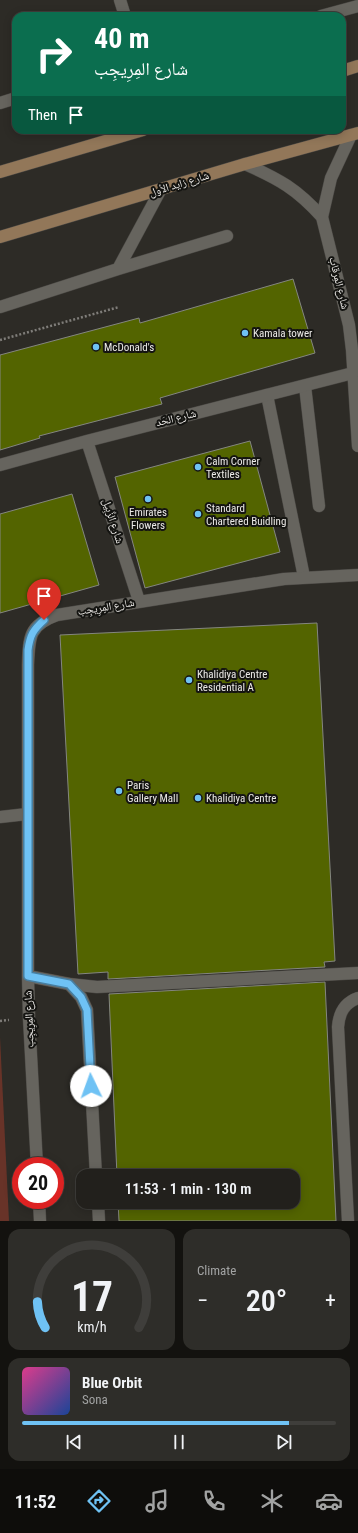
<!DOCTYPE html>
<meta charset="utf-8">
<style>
body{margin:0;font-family:"Roboto Condensed","Noto Naskh Arabic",sans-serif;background:#2e2d29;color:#f1f3f6;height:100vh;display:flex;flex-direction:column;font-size:15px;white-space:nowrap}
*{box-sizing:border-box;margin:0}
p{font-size:13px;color:#a2a3a3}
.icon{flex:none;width:22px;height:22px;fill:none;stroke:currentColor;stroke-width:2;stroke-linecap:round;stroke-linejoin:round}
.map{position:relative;height:1221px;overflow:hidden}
.drawer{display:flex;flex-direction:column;gap:8px;padding:8px;background:#13120f;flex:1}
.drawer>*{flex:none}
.banner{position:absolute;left:12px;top:12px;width:334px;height:122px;border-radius:12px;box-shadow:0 2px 10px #0003,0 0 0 1px #3f3e3b;background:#0b6e4f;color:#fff;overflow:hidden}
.speed{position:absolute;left:12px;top:1157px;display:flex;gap:8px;font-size:20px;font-weight:700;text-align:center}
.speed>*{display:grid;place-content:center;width:52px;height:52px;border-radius:50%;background:#22201c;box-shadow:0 2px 10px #0003,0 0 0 1px #3f3e3b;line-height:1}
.speed .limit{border:6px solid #d22;background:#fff;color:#111}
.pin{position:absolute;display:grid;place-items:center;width:34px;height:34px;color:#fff;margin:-41px -17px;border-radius:50% 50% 50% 0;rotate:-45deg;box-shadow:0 0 4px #0007}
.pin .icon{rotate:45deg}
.me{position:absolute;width:44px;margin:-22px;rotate:357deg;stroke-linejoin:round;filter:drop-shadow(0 0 3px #0008)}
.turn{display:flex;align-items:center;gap:14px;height:84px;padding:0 16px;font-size:18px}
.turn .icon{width:52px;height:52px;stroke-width:2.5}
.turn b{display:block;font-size:28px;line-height:34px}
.then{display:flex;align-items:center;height:38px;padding:0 16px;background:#0003;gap:8px;font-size:15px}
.big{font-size:30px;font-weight:600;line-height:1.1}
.drawer .tile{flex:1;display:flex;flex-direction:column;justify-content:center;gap:6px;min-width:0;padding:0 14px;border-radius:12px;background:#2e2d29}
.drawer .dial{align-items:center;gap:0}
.dial svg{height:104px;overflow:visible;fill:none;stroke:#3f3e3b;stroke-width:7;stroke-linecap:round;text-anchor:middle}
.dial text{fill:#f1f3f6;stroke:none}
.song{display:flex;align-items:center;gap:12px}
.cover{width:48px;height:48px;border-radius:6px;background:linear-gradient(135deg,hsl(330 70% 55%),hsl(220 70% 35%))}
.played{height:4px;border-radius:2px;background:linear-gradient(90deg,#6fc2f4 85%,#3f3e3b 85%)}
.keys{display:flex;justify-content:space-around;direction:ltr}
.heat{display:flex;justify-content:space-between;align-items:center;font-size:22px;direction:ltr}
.drawer .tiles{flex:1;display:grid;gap:8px;grid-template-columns:1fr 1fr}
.tile:last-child{grid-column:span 2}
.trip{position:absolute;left:76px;top:1169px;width:224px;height:40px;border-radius:12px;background:#22201c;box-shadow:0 2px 10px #0003,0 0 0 1px #3f3e3b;font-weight:600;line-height:40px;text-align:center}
.menu{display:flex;height:64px;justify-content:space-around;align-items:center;background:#0e0d0b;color:#a2a3a3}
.menu .icon{width:28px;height:28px}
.menu .current{color:#6fc2f4}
.menu b{font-size:18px;color:#f1f3f6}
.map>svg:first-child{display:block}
.green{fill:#683328}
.building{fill:#536400;stroke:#848680}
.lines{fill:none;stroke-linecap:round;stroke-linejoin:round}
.lane-casing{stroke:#494743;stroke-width:13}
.street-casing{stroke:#494743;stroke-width:13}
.secondary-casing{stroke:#494743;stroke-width:13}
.path{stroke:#7f7d79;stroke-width:2.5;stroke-dasharray:2 2;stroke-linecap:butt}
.lane{stroke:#66645e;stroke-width:12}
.street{stroke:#66645e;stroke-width:12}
.secondary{stroke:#927759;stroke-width:12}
.route-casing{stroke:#487e9f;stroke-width:10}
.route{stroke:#6fc2f4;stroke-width:7}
.poi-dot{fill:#6fc2f4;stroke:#141411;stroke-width:1.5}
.labels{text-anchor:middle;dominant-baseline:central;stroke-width:4;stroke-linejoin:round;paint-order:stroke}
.street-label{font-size:11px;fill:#eceae7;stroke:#141411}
.poi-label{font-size:11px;fill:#eceae7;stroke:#141411;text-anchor:start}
</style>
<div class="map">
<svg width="358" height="1221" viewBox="0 0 358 1221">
<rect width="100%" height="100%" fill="#2d2b26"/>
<!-- green -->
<path class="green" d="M0,1037l9,184h-9z"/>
<!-- building -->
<path class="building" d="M293,279l22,74 -155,45 2,6 -123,32 1,2 -40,12v-95l139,-37 1,5z
M250,441l30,111 -135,36 -30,-111z
M72,494l27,91 -99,28v-99z
M317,623l18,338 -11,1 1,5 -217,12v-7l-30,2 -18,-339z
M325,982l11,239h-217l-1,-19h175v-26h-176l-8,-182z"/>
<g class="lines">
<defs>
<path id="lane" d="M321,16l37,-10
M0,103l16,-5
M118,269l43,-80
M0,307l118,-38 109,-33
M305,386l14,120
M267,395l37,182
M69,984l12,13 6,13 9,166
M98,1202l1,19"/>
<path id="street" d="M120,0l5,16
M351,135l-20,43 -9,39 27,108 3,25 6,96
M245,164c34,15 52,25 77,53
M87,441l52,160
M0,465l87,-24 266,-68
M0,817l27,-3
M28,976l41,8 28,3 261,-14
M37,1166l-8,-148 -1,-42v-311c1,-28 1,-40 29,-50l227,-36 74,-4
M39,1200l1,21
M348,1221l-10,-194c1,-14 6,-24 20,-29"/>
<path id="secondary" d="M342,71l16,-5
M0,172l143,-42
M0,237l245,-73 113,-31"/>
</defs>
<!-- lane casing -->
<use href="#lane" class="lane-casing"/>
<!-- street casing -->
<use href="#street" class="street-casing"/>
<!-- secondary casing -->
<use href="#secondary" class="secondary-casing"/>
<!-- path -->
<path class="path" d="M0,340l119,-33
M0,1021l9,-1"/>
<!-- lane -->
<use href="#lane" class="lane"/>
<!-- street -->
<use href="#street" class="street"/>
<!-- secondary -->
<use href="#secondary" class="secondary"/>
</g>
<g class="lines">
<defs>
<path id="route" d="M44,620c-11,10 -14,15 -16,30v326l41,8 12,13 6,13 4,76"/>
</defs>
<!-- route casing -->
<use href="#route" class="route-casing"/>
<!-- route -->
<use href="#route" class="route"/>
</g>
<!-- markers -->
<g class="poi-dot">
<circle cx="245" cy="333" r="4"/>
<circle cx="96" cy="347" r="4"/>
<circle cx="198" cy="467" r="4"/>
<circle cx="148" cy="499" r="4"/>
<circle cx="198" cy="514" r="4"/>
<circle cx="189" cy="680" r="4"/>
<circle cx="119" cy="791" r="4"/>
<circle cx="198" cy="798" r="4"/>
</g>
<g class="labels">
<!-- street labels -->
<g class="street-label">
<text transform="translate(179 184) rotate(-17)">شارع زايد الأول</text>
<text transform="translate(339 283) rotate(76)">شارع المِرقاب</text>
<text transform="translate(176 418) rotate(-14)">شارع الحَد</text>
<text transform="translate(113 521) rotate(72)">شارع الزِّبِيل</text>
<text transform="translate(106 607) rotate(-9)">شارع المِرِيجِب</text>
<text transform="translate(29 1019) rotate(-92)">شارع المِرِيجِب</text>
</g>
<!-- poi labels -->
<g class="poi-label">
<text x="253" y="333">Kamala tower</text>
<text x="104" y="347">McDonald's</text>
<text x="206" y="461">Calm Corner<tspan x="206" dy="13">Textiles</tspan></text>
<text x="206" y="508">Standard<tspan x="206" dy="13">Chartered Buidling</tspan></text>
<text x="148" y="512" text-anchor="middle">Emirates<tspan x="148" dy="13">Flowers</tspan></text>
<text x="197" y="674">Khalidiya Centre<tspan x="197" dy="13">Residential A</tspan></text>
<text x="127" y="785">Paris<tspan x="127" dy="13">Gallery Mall</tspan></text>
<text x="206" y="798">Khalidiya Centre</text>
</g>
</g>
</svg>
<div class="speed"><div class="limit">20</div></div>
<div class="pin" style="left:44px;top:620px;background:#d93025"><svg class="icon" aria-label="arrive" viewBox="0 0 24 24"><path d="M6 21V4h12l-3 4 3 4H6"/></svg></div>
<svg class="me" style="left:91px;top:1086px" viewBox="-20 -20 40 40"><circle r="19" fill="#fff"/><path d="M0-13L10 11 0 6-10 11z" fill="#6fc2f4"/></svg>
<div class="trip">11:53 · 1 min · 130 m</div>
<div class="banner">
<div class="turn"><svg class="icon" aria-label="right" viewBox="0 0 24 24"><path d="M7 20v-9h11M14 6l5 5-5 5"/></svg><div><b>40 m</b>شارع المِرِيجِب</div></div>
<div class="then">Then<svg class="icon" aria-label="arrive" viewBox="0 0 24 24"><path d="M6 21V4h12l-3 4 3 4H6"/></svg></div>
</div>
</div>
<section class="drawer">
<div class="tiles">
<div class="tile dial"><svg viewBox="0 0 100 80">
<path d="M14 69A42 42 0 1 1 86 69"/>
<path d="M14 69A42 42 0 0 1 8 49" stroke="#6fc2f4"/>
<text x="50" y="56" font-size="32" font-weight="700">17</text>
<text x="50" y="72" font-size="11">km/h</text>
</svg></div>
<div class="tile"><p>Climate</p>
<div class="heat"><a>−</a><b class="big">20°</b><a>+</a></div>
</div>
<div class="tile">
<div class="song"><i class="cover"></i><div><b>Blue Orbit</b><p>Sona</p></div></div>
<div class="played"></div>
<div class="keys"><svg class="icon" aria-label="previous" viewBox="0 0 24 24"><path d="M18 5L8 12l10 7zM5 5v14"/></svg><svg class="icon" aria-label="pause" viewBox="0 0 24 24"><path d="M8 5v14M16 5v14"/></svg><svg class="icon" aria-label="next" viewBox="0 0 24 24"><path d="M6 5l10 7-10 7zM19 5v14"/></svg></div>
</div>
</div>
</section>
<nav class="menu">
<b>11:52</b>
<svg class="icon current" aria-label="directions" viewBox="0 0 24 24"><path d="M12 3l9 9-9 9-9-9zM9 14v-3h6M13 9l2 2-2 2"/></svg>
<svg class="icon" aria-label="music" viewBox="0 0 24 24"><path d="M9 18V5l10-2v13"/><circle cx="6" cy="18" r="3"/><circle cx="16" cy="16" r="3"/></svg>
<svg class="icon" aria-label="phone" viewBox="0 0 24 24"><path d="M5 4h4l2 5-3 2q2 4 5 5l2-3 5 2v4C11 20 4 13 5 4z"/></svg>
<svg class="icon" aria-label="climate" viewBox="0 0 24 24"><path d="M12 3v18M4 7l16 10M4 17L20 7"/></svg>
<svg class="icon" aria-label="car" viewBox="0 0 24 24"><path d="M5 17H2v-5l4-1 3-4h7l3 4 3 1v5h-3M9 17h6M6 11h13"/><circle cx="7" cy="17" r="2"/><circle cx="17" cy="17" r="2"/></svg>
</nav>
